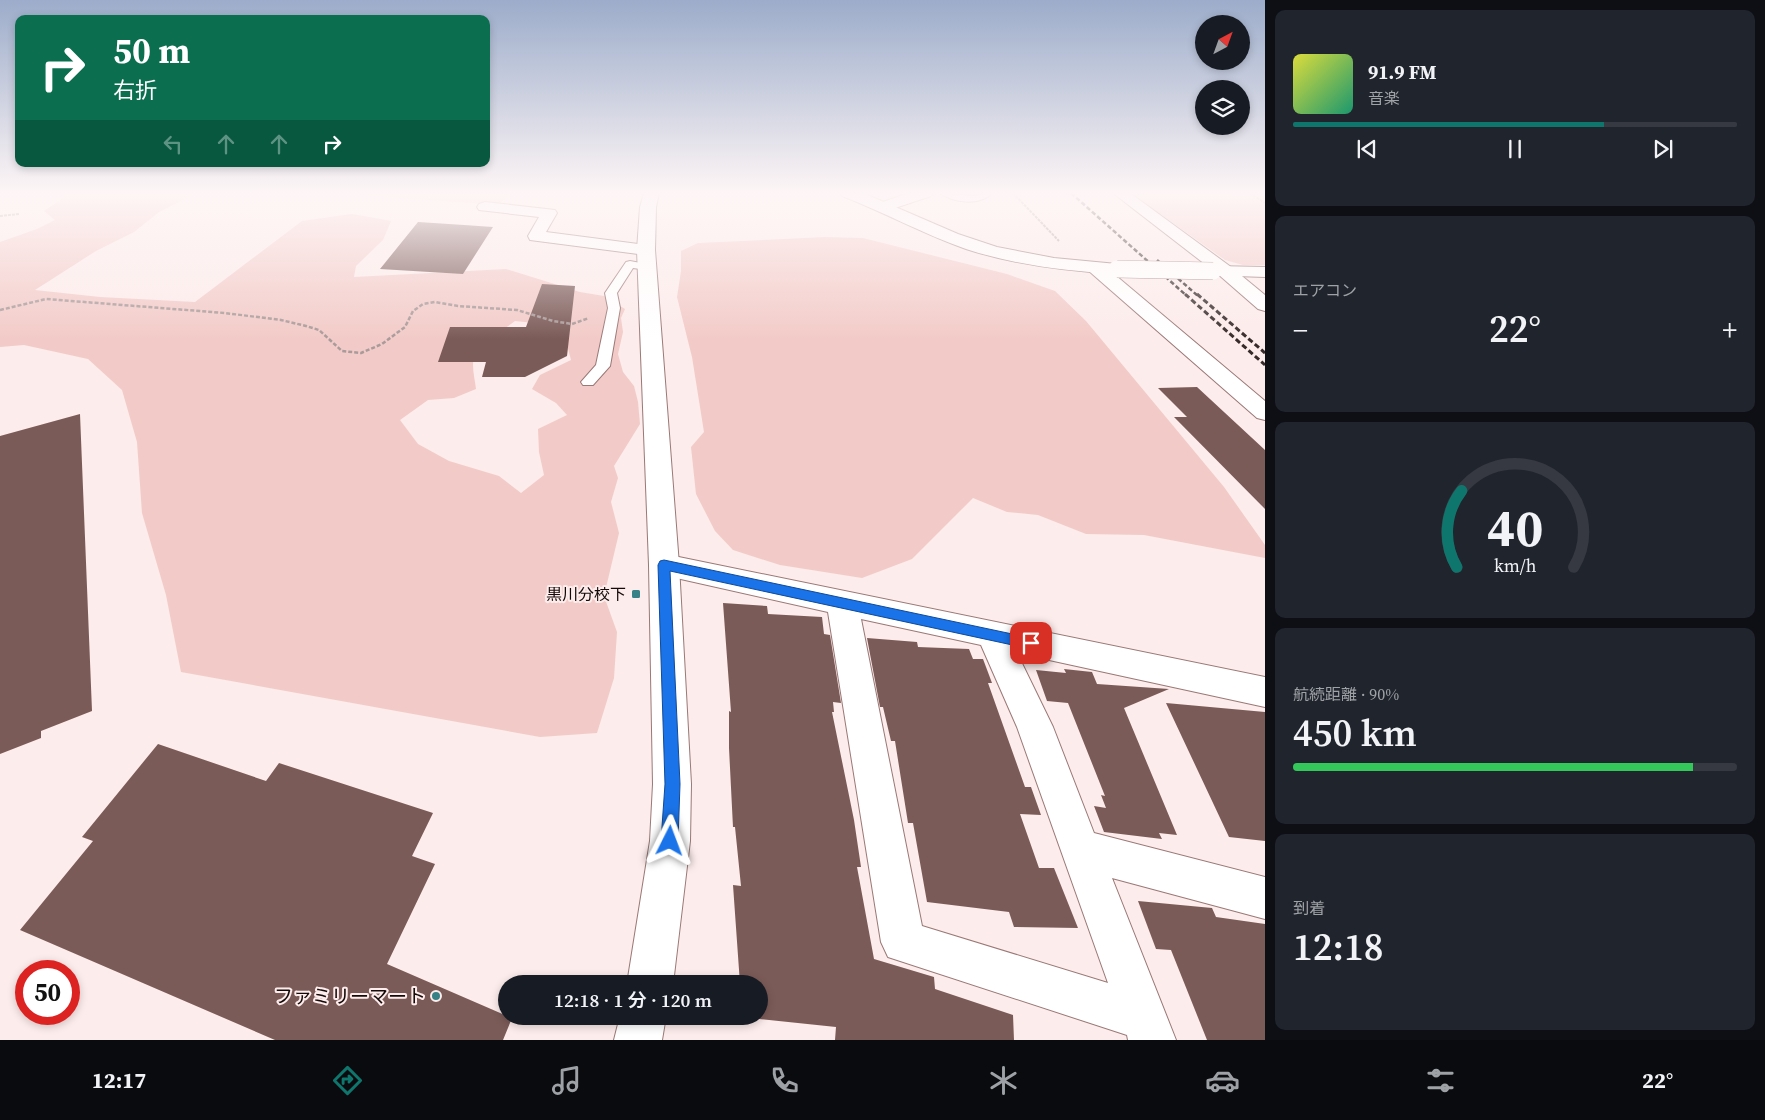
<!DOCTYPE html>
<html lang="ja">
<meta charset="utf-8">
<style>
body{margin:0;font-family:"Source Serif 4","Noto Sans JP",serif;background:#20242c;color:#f1f3f6;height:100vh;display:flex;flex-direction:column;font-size:19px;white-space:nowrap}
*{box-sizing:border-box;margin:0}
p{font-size:16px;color:#9ea1a6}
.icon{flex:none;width:28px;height:28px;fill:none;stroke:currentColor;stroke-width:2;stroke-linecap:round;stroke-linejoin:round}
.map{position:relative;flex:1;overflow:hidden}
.details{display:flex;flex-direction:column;gap:10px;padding:10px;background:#0d0f14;width:500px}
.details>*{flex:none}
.top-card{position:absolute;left:15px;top:15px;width:475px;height:152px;border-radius:10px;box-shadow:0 2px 8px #0003;background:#0b6e4f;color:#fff;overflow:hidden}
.needle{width:32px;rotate:41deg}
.buttons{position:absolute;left:1195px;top:15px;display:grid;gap:10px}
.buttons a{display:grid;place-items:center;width:55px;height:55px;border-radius:50%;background:#171b24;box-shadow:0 2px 8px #0003;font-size:25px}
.speed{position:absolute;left:15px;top:960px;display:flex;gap:10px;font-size:25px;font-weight:700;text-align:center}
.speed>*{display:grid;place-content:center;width:65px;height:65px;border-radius:50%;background:#171b24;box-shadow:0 2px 8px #0003;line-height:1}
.speed .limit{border:8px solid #d22;background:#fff;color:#111}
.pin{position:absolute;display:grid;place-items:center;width:42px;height:42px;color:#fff;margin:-21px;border-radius:10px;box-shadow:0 2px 8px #0006}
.me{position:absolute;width:55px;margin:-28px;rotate:3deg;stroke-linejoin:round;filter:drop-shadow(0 0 4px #0008)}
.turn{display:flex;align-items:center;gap:18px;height:105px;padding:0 15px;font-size:22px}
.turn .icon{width:65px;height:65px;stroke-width:2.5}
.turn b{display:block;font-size:35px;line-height:42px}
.lanes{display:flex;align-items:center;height:48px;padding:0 15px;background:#0003;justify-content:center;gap:25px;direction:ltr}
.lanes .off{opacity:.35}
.big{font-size:38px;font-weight:600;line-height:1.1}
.details .widget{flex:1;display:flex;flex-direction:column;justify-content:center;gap:8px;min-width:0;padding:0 18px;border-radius:10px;background:#20242c}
.details .dial{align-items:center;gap:0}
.dial svg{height:130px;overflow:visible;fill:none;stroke:#363941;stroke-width:7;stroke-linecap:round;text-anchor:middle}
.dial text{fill:#f1f3f6;stroke:none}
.song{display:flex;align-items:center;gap:15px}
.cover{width:60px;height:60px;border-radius:8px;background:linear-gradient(135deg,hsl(60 70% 55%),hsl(160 70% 35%))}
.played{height:5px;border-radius:2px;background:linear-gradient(90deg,#0f766e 70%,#363941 70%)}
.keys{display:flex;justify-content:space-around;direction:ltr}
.heat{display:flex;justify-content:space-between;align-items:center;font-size:28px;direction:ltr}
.charge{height:8px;border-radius:4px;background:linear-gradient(90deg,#34c759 90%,#363941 0)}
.trip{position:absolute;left:498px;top:975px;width:270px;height:50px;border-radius:25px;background:#171b24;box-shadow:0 2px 8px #0003;font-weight:600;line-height:50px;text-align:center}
.dock{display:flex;height:80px;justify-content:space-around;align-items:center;background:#090b0e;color:#9ea1a6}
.dock .icon{width:35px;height:35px}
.dock .current{color:#0f766e}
.dock b{font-size:22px;color:#f1f3f6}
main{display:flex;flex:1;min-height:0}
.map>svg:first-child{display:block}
.green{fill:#f2cbc8;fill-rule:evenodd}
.building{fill:#7b5b58}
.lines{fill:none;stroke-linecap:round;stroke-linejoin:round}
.lane-casing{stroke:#9a7876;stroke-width:2}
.street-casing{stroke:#9a7876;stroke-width:2}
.secondary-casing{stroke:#9a7876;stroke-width:2}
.path-far1{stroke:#a99b9a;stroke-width:2;stroke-dasharray:3 1;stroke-linecap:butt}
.path{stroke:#a99b9a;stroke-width:2.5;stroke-dasharray:4 2;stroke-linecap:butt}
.lane{fill:#fff;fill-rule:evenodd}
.street{fill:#fff;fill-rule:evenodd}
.secondary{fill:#fff;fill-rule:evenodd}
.rail-far1{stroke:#362b2a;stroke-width:2.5;stroke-dasharray:4.5 2.5;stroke-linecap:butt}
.rail{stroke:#362b2a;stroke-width:3;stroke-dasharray:5.5 3;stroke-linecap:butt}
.secondary-bridge-casing{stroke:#9a7876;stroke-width:18;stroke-linecap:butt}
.secondary-bridge{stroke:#fff;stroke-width:17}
.route{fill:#1a73e8;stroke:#114b97}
.poi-dot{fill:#378086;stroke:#fceceb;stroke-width:2}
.labels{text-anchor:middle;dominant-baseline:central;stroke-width:4;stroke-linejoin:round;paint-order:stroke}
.poi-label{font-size:16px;fill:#140908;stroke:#fceceb;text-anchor:end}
.near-poi-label{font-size:19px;fill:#140908;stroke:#fceceb;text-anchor:end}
</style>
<main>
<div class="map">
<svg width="1265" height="1040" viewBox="0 0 1265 1040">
<rect width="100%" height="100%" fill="#fceceb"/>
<!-- green -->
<path class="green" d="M70,193h127l-38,19 -25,20 -38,19 -61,39 65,7 95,5 107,-81 50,-7 39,7 -8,19 -27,26 -2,11 152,-8 74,23 24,4 21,13 -4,9 2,14 -5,22 5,18 11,14 4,16 2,22 -26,42 4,12 -7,24 8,31 -15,63 13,36 -3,46 -17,55 -57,4 -359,-65 -15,-77 -24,-82 -5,-71 -15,-52 -34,-31 -64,-14 -24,2v-105l37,-13 18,-9 -11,-9zM515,321l38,4 13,16 5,19 -31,15 -8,14 24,14 11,12 -29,14 1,23 5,23 -23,18 -22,-17 -50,-15 -31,-17 -18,-24 28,-20 26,-2 22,-9c-1,-8 -3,-16 -3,-24 0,-20 28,-33 42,-44z
M347,193h166l-15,12 -153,-11z
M1135,193l130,3v69h-22l-18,-5 -90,-64z
M825,237l38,1 144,36 48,17 31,30 138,166 41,58v13l-121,-23 -58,-1 -48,-19 -31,-3 -34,-14 -61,61 -50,19 -82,-13 -47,-15 -18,-19 -19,-37 -5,-47 13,-15 -12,-75 -15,-60 4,-26v-20l17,-8z"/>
<!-- building -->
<path class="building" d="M418,222l46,3 29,2 -30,47 -83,-5z
M542,284l33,2 -8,70 -42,21h-43l4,-15h-48l12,-35h76z
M1197,387l68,63v59l-91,-92h13l-29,-29z
M80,414l12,297 -51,20v7l-41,16v-318z
M723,603l44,3 1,8 54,3 2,17 6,1 11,68 -8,-1 1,10h-2l22,108 7,47h-4l17,92 60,18 1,12 78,26 1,25h-179l1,-13 -77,-8v-35h-19l-7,-99 8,1 -6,-59h-2l-4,-79v-37l2,1z
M867,638l50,4 1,5 51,2 4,10h10l9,24h-4l37,104h6l10,28 -21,-1 19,54h15l24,60 -64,-1 -5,-15 -82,-10 -14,-79h-5l-13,-82h-4l-8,-34h-3z
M1064,669l28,3 5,12 72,5 -45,19 53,127 -18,-2 3,6 -58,-7 -10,-26 12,2 -5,-13 4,1 -37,-93 -21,-2 -11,-31 30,3z
M1166,703l99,9v129l-36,-4z
M158,744l108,37 13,-18 154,50 -21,43 23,8 -48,100 125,54 -9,22h-228l-255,-110 73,-89 -11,-4z
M1138,901l74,7 4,9 49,7v116h-58l-36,-90 -15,-1z"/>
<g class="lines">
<defs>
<path id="lane" d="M940,193l33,3 19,-3c-12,13 -39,10 -52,0z
M630,261l21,4 2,2 -6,3 -14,-2 -16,25 3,15 -10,58 -17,19h-10l-2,-3 15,-17 12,-57 -3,-15 21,-31z"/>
<path id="street" d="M909,193h24l-2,3 -48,16 -6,-2 -2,-3 2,-3z
M1113,193h17l101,74 34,28v16l-7,-2 -39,-34z
M485,202l70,8 2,3 -11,19 100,13 6,1 3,4 -3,4 -6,1 -116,-15 -2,-4 11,-19 -60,-7 -2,-3 2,-3z
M1096,263l6,1 163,137v19l-8,-2 -167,-146 -3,-4 3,-4z
M664,554l601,123v30l-248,-54 36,74 41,106 171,44v42l-153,-41 64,162h-48l-1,-5 -239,-78 -7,-15 -53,-330 -174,-39 -5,-8 5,-8zM861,619l120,26 36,82 91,256 -186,-57z"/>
<path id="secondary" d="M644,193h15l-3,14 -1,43 24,315 12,219 -1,57 -17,143h-46l23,-143 3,-57 -4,-219 -12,-315 3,-43z
M840,193h23l95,41 39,13 57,11 63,6 6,1 3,4 -3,4 -6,1c-51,-3 -102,-9 -151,-25 -43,-15 -82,-37 -124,-53z
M1213,266l52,1v10l-58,-2 -3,-4 3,-4z
M620,1016h46l-4,24h-48z"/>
</defs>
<!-- lane casing -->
<use href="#lane" class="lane-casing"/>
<!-- street casing -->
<use href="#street" class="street-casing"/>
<!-- secondary casing -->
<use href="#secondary" class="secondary-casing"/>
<!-- path-far1 -->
<path class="path-far1" d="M1013,193l46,48
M1250,193l15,10
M0,216l19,-2"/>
<!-- path -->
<path class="path" d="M0,310l46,-11 179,14 56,7 25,6 13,4 23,21 19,2 21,-9 23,-17 8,-16 10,-7 12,-2 23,4 59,4 36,11 19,3 17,-6"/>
<!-- lane -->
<use href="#lane" class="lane"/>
<!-- street -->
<use href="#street" class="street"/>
<!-- secondary -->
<use href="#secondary" class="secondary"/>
<!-- rail-far1 -->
<path class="rail-far1" d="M1071,193l116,103
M1157,260l41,36"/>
<!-- rail -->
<path class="rail" d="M1185,294l80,71
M1197,294l68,59"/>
<defs>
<path id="secondary-bridge" d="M1117,269l96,2"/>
</defs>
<!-- secondary-bridge casing -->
<use href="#secondary-bridge" class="secondary-bridge-casing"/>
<!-- secondary-bridge -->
<use href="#secondary-bridge" class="secondary-bridge"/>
</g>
<!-- sky -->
<linearGradient id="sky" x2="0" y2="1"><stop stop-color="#9cacca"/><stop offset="0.57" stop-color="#fef6f6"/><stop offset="1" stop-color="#fef6f6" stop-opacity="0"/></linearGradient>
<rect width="1265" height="339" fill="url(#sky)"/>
<!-- route -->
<path class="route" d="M664,560l367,78 4,1 2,4 -2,4 -4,2 -361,-78 10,213 -2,57 -3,6 -5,2 -6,-2 -3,-6 4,-57 -7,-219 2,-4z"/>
<!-- markers -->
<g class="poi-dot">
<rect x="631" y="589" width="10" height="10" rx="2.5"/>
<circle cx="436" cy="996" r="5"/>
</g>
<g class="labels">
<!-- poi labels -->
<g class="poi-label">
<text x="626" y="594">黒川分校下</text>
</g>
<!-- near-poi labels -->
<g class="near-poi-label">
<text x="426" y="996">ファミリーマート</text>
</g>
</g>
</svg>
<div class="buttons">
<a><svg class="needle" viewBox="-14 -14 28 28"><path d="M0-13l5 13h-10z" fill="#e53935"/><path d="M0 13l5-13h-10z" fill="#9ea1a6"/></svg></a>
<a><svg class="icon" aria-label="layers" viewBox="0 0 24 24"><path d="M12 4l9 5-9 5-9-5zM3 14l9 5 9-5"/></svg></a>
</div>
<div class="speed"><div class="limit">50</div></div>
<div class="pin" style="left:1031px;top:643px;background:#d93025"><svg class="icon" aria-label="arrive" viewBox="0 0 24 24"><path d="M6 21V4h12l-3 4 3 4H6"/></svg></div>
<svg class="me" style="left:670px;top:841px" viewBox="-20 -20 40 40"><path d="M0-17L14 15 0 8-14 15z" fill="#1a73e8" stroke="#fff" stroke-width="4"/></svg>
<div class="trip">12:18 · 1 分 · 120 m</div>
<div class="top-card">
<div class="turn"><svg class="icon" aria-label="right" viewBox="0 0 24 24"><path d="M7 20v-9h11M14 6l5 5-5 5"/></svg><div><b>50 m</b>右折</div></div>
<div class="lanes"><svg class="icon off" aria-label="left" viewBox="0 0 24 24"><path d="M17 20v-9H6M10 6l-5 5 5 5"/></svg><svg class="icon off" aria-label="ahead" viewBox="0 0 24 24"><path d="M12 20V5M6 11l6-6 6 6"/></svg><svg class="icon off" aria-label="ahead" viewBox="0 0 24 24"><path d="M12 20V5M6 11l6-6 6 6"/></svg><svg class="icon" aria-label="right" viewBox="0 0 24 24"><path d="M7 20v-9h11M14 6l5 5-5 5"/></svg></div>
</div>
</div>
<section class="details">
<div class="widget">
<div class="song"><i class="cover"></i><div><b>91.9 FM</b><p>音楽</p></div></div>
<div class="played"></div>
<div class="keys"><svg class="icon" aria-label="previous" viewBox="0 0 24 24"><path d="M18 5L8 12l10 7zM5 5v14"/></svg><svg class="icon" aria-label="pause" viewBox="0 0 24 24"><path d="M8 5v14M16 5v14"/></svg><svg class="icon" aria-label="next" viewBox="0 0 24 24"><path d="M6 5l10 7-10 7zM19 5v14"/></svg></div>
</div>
<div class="widget"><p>エアコン</p>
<div class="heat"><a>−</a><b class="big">22°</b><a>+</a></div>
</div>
<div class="widget dial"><svg viewBox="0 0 100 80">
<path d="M14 69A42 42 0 1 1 86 69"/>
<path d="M14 69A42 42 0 0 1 17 22" stroke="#0f766e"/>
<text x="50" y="56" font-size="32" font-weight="700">40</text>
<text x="50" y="72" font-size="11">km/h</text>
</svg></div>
<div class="widget"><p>航続距離 · 90%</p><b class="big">450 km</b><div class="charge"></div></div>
<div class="widget"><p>到着</p><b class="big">12:18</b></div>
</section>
</main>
<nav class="dock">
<b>12:17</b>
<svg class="icon current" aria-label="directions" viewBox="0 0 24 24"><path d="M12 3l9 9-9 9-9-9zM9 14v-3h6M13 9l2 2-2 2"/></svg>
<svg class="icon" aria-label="music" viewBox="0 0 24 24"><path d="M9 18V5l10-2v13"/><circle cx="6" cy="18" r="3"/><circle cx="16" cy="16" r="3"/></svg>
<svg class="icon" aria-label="phone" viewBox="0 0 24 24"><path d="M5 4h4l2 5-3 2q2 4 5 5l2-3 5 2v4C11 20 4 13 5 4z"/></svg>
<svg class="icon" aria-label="climate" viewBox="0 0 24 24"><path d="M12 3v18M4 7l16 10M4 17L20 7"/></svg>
<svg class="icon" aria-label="car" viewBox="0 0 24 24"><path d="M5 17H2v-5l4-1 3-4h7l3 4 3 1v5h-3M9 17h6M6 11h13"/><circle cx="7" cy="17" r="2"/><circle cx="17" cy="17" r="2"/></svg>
<svg class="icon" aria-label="filters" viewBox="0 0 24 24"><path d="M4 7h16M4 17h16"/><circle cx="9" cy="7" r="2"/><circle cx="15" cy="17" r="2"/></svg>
<b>22°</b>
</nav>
